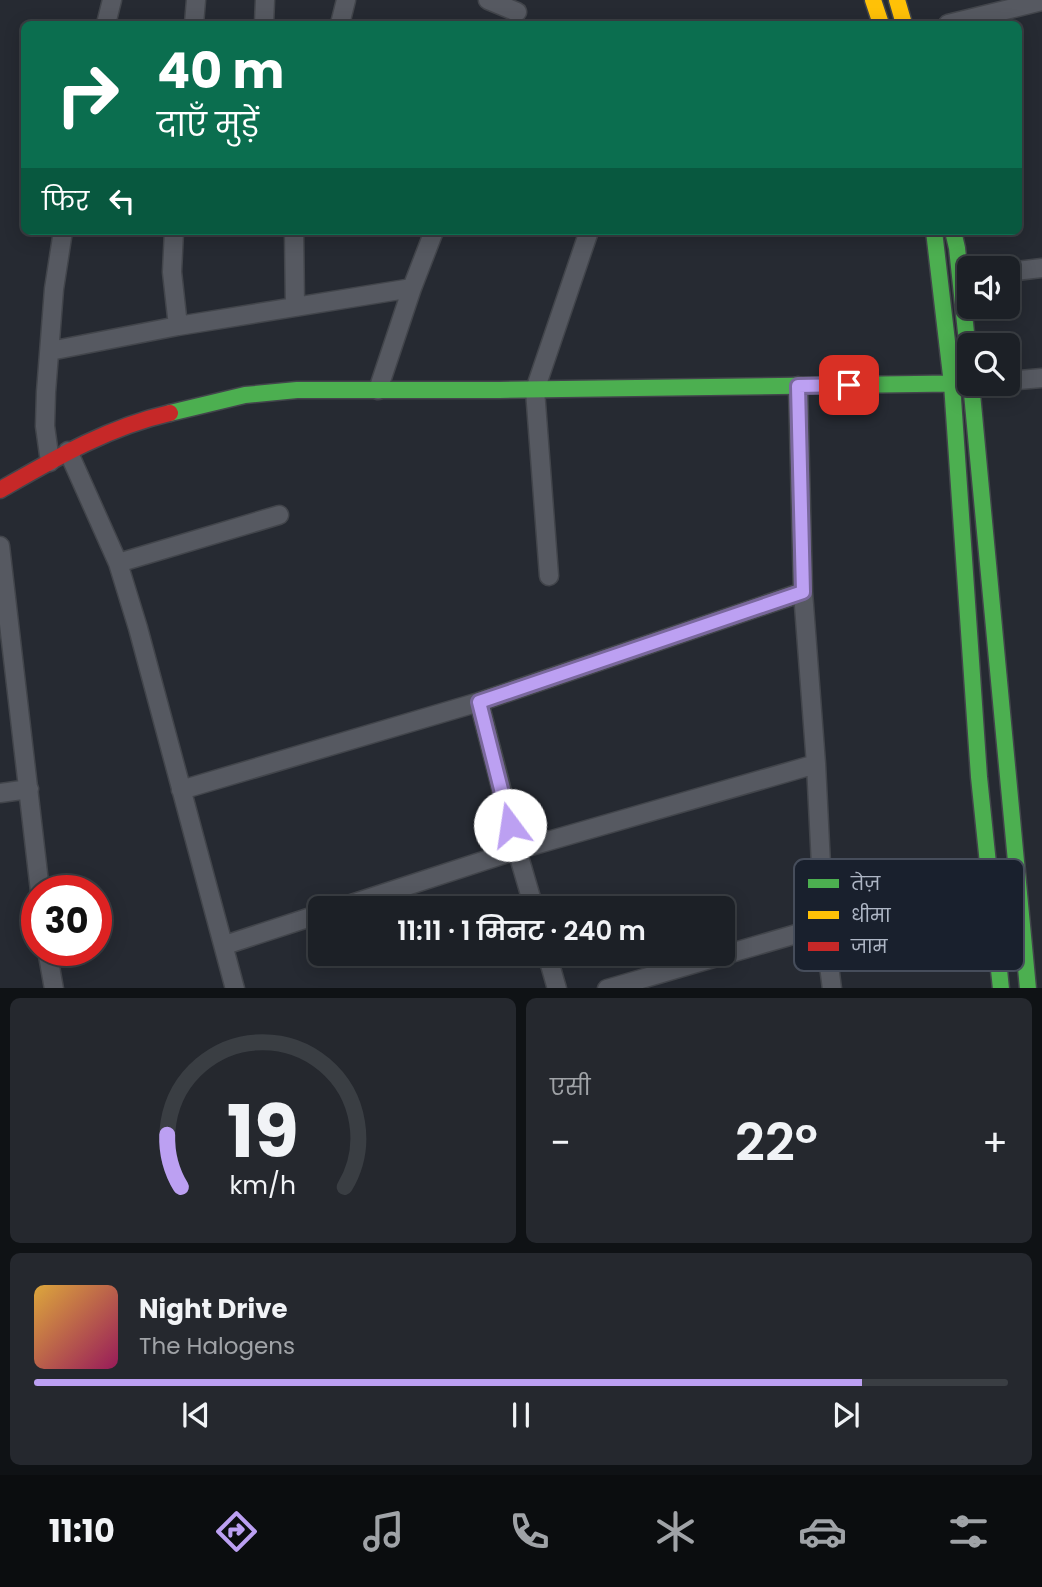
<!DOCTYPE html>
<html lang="hi">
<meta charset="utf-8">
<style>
body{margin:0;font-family:Poppins,"Noto Sans Devanagari",sans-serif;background:#25282e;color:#f1f3f6;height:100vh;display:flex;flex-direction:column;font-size:26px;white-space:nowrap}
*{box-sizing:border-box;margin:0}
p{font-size:23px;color:#a0a3a7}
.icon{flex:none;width:38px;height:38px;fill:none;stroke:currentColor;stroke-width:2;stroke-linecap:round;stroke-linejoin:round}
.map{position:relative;height:988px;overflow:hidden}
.details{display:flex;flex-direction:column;gap:10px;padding:10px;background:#0f1215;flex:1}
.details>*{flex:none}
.top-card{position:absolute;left:21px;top:21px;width:1001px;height:214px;border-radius:10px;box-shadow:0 4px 18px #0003,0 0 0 2px #3a3e43;background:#0b6e4f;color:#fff;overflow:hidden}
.tools{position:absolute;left:957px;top:256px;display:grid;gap:14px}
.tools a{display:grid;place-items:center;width:63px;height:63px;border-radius:10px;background:#1c2026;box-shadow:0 4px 18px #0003,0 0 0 2px #3a3e43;font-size:35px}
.speed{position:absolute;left:21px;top:875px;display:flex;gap:14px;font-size:35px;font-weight:700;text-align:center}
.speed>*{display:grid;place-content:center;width:91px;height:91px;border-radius:50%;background:#1c2026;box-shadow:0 4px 18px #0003,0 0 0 2px #3a3e43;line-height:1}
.speed .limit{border:10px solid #d22;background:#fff;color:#111}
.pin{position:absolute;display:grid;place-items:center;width:60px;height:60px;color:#fff;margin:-30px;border-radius:14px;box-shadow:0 4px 10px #0006}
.me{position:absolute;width:77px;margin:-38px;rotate:346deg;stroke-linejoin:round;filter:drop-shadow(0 0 5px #0008)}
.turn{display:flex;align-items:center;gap:24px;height:147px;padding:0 21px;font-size:32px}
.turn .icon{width:91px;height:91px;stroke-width:2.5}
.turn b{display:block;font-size:49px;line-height:60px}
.then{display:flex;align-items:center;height:66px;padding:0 21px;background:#0003;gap:14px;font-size:26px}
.big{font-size:52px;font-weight:600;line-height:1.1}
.details .tile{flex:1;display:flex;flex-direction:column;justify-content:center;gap:10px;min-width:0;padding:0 24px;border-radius:10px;background:#25282e}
.details .dial{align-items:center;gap:0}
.dial svg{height:182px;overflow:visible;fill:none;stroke:#3a3e43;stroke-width:7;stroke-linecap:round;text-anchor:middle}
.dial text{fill:#f1f3f6;stroke:none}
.song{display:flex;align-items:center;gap:21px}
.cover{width:84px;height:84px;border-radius:10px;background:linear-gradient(135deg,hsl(40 70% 55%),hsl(330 70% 35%))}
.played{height:7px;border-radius:4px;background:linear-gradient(90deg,#bca0f2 85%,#3a3e43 85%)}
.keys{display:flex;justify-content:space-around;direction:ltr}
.heat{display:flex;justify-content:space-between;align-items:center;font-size:38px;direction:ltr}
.details .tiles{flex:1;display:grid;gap:10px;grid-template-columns:1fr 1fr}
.tile:last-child{grid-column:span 2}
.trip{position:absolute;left:308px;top:896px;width:427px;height:70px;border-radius:10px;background:#1c2026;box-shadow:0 4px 18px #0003,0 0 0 2px #3a3e43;font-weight:600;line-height:70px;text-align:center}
.menu{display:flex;height:112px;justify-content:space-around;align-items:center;background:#0b0d0f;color:#a0a3a7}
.menu .icon{width:49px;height:49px}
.menu .on{color:#bca0f2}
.menu b{font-size:32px;color:#f1f3f6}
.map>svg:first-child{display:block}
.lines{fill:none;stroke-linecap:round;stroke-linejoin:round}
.street-casing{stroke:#42454b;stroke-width:21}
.fast-casing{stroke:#42454b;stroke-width:19}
.slow-casing{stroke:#42454b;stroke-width:19}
.jam-casing{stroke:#42454b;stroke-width:19}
.street{stroke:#565961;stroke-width:18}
.fast{stroke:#4caf50;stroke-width:16}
.slow{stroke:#ffc107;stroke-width:16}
.jam{stroke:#c62828;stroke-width:16}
.route-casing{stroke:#7a689d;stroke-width:18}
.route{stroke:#bca0f2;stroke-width:12}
.key{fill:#19202d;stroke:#464d5b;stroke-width:2}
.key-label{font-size:19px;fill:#aeb6c5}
</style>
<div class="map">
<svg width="1042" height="989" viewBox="0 0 1042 989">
<rect width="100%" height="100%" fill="#262a32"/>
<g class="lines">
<defs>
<path id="street" d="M488,0l29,12
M106,24l6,-24
M194,24l2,-24
M264,24l1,-24
M340,24l6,-24
M948,24l94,-23
M174,231l-2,41 6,54
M294,231l1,75
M1008,272l34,-4
M50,351l128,-25 234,-38
M1008,381l34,-3
M798,386l5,206 13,172 8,162
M378,390l34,-102 22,-57
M68,451l50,112 20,65 97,361
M50,462l-5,-36 1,-34 8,-103 9,-58
M0,546l40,345
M118,563l161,-48
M549,576l-14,-186 54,-159
M803,592l-324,110 38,148 299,-86
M181,790l298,-88
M0,793l29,-4
M339,908l178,-58 17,58
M225,945l95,-31
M47,950l7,39
M547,954l10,35
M607,989l217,-63 8,63"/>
<path id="fast" d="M934,231l18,153 27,393 22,212
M953,231l4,17 13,122
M971,383l57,606
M170,413l75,-18 52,-5h202l485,-7"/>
<path id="slow" d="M873,0l8,24
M897,0l7,24"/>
<path id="jam" d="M0,490c54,-31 108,-63 170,-77"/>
</defs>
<!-- street casing -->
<use href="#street" class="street-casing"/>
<!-- fast casing -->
<use href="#fast" class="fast-casing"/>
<!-- slow casing -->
<use href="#slow" class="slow-casing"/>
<!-- jam casing -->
<use href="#jam" class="jam-casing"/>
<!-- street -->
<use href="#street" class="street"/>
<!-- fast -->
<use href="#fast" class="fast"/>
<!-- slow -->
<use href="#slow" class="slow"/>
<!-- jam -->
<use href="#jam" class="jam"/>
</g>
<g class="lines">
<defs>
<path id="route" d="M510,825l-31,-123 324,-110 -5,-206 51,-1"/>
</defs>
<!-- route casing -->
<use href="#route" class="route-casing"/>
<!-- route -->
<use href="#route" class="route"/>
</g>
<!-- legend -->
<rect x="794" y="859" width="230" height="112" rx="10" class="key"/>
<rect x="808" y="879" width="31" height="9" fill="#4caf50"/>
<rect x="808" y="911" width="31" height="8" fill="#ffc107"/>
<rect x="808" y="942" width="31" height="9" fill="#c62828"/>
<g class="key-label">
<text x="851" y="890">तेज़</text>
<text x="851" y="922">धीमा</text>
<text x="851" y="953">जाम</text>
</g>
</svg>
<div class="tools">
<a><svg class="icon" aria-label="sound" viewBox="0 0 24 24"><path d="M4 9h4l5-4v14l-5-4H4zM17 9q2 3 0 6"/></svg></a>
<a><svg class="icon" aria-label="search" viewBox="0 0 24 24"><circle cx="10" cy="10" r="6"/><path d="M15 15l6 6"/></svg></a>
</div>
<div class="speed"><div class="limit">30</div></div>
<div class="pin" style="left:849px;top:385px;background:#d93025"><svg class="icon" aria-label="arrive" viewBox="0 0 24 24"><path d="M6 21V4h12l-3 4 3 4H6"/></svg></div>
<svg class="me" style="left:510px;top:825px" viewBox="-20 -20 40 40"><circle r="19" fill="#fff"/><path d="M0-13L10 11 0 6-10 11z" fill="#bca0f2"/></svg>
<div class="trip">11:11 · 1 मिनट · 240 m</div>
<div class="top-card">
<div class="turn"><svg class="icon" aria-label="right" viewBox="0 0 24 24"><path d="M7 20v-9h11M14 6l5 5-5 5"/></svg><div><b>40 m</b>दाएँ मुड़ें</div></div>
<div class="then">फिर<svg class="icon" aria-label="left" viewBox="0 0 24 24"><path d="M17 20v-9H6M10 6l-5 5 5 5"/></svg></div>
</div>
</div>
<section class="details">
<div class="tiles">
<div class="tile dial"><svg viewBox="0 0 100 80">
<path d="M14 69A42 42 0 1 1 86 69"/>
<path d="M14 69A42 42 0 0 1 8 46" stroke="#bca0f2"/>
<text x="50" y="56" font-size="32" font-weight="700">19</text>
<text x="50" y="72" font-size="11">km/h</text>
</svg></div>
<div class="tile"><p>एसी</p>
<div class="heat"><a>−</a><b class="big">22°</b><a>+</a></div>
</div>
<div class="tile">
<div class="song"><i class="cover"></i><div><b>Night Drive</b><p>The Halogens</p></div></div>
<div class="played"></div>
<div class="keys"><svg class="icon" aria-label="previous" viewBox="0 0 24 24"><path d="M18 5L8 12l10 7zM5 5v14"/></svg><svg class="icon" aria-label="pause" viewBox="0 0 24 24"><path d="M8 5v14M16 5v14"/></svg><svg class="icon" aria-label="next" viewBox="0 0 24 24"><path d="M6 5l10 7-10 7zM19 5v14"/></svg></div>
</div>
</div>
</section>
<nav class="menu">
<b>11:10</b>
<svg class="icon on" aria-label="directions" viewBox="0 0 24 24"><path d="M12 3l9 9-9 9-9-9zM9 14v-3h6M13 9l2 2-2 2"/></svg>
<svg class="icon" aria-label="music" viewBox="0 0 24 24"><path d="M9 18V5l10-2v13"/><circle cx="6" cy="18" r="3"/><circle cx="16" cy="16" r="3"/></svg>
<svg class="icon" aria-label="phone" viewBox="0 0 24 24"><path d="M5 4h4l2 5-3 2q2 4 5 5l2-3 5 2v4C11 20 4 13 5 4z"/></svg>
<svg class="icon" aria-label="climate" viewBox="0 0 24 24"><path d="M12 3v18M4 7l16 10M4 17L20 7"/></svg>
<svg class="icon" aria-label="car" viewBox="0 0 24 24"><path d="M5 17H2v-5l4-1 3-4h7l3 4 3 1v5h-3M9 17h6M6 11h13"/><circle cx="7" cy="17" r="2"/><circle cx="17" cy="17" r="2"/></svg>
<svg class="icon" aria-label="filters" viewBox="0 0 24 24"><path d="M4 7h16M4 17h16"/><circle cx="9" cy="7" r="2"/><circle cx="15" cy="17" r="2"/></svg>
</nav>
